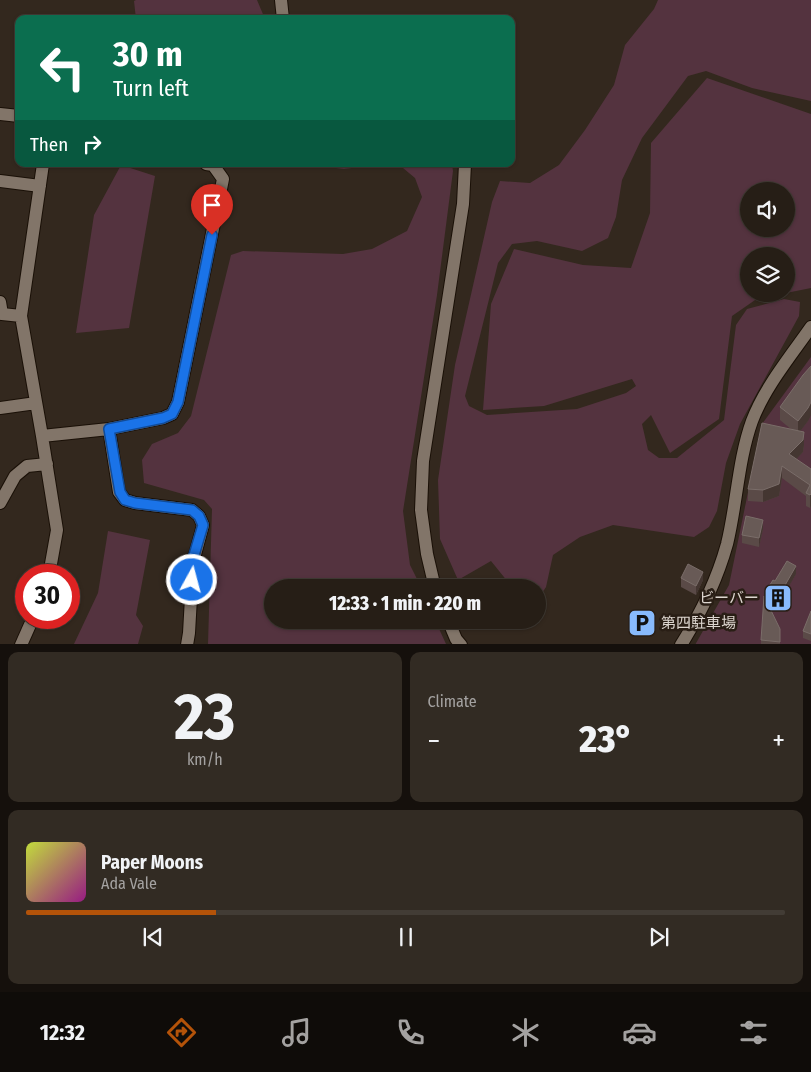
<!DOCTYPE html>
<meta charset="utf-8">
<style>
body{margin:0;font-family:"Fira Sans Condensed","Noto Sans JP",sans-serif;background:#322b23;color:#f1f3f6;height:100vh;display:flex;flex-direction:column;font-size:19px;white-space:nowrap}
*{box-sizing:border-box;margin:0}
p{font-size:16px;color:#a4a2a1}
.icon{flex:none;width:28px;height:28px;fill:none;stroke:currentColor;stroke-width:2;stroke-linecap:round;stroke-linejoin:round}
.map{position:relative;height:644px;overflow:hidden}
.drawer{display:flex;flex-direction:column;gap:8px;padding:8px;background:#15100c;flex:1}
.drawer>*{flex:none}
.guide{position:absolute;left:15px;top:15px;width:500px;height:152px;border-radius:10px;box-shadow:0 1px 4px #0004,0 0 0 1px #423c35;background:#0b6e4f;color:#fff;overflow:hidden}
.tools{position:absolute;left:740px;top:182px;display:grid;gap:10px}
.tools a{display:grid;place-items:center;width:55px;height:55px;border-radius:50%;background:#261e16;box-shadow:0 1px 4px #0004,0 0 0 1px #423c35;font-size:25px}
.speed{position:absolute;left:15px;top:564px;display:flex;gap:10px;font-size:25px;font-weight:700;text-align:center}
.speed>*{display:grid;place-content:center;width:65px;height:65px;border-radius:50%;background:#261e16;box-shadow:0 1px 4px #0004,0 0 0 1px #423c35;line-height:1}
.speed .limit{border:8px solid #d22;background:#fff;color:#111}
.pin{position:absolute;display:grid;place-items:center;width:42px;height:42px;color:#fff;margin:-51px -21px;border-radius:50% 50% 50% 0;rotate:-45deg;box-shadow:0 0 5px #0007}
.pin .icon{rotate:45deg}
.me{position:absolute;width:55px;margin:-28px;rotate:7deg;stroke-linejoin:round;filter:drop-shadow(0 0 4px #0008)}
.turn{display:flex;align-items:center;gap:18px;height:105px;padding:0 15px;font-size:22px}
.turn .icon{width:65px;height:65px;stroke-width:2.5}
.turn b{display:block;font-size:35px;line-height:42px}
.then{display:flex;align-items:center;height:48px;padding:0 15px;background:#0003;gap:10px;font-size:19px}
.big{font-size:38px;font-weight:800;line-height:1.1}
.drawer .tile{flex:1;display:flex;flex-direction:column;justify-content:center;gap:8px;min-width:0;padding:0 18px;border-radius:10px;background:#322b23}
.drawer .dial{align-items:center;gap:0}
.dial b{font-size:65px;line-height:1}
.song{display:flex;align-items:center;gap:15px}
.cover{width:60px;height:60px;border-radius:8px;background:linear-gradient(135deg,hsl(70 70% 55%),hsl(310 70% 35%))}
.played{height:5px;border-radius:2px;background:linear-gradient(90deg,#b45309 25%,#423c35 25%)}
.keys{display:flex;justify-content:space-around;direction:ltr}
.heat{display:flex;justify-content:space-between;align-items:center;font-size:28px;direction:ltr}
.drawer .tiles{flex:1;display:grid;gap:8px;grid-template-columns:1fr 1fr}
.tile:last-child{grid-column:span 2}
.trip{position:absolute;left:264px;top:579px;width:282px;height:50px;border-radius:25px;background:#261e16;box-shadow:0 1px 4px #0004,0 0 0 1px #423c35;font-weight:800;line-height:50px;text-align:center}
.menu{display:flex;height:80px;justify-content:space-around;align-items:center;background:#0f0c09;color:#a4a2a1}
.menu .icon{width:35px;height:35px}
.menu .on{color:#b45309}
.menu b{font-size:22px;color:#f1f3f6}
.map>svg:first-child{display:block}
.green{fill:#54333f;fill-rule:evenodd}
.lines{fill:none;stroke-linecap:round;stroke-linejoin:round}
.minor-casing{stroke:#1a1007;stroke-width:14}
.tertiary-casing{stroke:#1a1007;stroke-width:14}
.minor{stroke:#827569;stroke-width:12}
.tertiary{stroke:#827569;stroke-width:12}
.wall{fill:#5a4a47}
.shaded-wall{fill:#443631}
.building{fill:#685a56;stroke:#7a6d69}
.route-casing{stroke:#114b97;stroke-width:12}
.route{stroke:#1a73e8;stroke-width:9}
.labels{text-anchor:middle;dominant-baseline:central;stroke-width:5;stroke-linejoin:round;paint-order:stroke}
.poi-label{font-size:15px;fill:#ddd6cf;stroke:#291e15;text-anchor:end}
</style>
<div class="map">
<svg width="811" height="645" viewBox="0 0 811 645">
<rect width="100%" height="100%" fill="#33281e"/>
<!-- green -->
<path class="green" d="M136,0h121l8,19h-129l-2,-18z
M658,0h153v101l-59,-13 -46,-17 -18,5 -46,62 -20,42 -6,37 -8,21 -26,13 -45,-10 -25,3 -14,19 -33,133 4,10 18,9 90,-6 49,-16 10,-7 -4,-7 -88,27 -61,4 8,-106 23,-55 69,16 48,3 19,-55 1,-70 56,-65 104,36v174l-25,5v-37h-37v38h32l-23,4 -26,18 -13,103 -49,34 -19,-38 -9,9 6,26 11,8h18l47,-38 12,-95 11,-16 37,-10 16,3 -1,14 -59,108 -14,39 -9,48 -8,16 -15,10 -81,-12 -33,12 -27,18 -7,32 -8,12v-11l-26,-1 -21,-26 -33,19 -18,-41 -2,-59 17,-115 37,-163 8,-21 30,2 29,-18 26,-35 29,-45 11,-40 29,-36zM786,191v38h-37v-38z
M304,164h148l1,7 -16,124 -34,216 7,54 11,22 -149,1v32h163l11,24h-238l4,-135 -8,-9 -60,-17 -2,-23 10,-16 26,-11 13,-17 40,-161 12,-4 100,3 29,-5 35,-18 15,-34 -7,-19 -12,-10 -20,-4 -39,5z
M121,165l34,11 -26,152 -53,5 18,-118z
M811,357v287l-116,1 34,-60 33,-161z
M108,531l42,9 -14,75 7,11 -5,18h-64l24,-51z"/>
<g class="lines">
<defs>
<path id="minor" d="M0,114l19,2
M43,164l-22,152 21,120 15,94 -8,45
M0,181l40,5
M0,302l2,12 19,2
M0,408l36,-5
M109,429l10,63 6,8 10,3 57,7 7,6 4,9 -10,37 -4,71 -2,12
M42,436l67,-7 54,-11 9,-4 6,-12 45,-223 -10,-14 -7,-1
M0,503l15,-27 12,-10 20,-2
M21,645l12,-27"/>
<path id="tertiary" d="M281,0l2,19
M435,588l-8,-34 -6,-44 2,-49 40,-257 2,-40
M448,620l8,19 5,6
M681,645c20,-32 36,-65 46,-101 10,-41 11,-84 25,-123 13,-34 38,-64 59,-94"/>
</defs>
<!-- minor casing -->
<use href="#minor" class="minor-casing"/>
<!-- tertiary casing -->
<use href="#tertiary" class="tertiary-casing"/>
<!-- minor -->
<use href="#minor" class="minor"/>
<!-- tertiary -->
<use href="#tertiary" class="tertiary"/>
</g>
<!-- wall -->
<path class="wall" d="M780,407l28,14 -8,10 4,14 -1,7 -7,7 15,10v37l-1,2 -4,-2v-10l-24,-18 -3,18 -16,6 -15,-1v-12l44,-59 -12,-10z
M763,529l-4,18 -17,-4v-8z
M796,574l-9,15 2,9 -7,12 -16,-12v-7l9,-10z
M681,578l22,2 -7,15 -15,-8z
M811,611v30l-8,-3v-7z
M780,629v16h-19v-5z"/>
<!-- shaded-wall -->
<path class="shaded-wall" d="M811,402v13l-3,6 -10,13v-13z
M804,432v13l-1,7 -14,15v-13z
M782,466v12l-3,18 -16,6v-12z
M811,494v12l-1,2v-13z
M763,520v9l-4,18v-9z
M796,566v8l-12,21v-8z
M703,572v8l-7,15v-9z
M789,591v7l-7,12v-8z"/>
<!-- building -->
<path class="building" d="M811,366v36l-3,6 -10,13 -18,-14 23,-32z
M762,423l42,9 -1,8 -14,14 22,15v25l-1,1 -4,-2 4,-8 -28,-19 -3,18 -16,6 -15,-1z
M746,516l17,4 -4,18 -17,-3z
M787,561l9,5 -12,21 5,4 -7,11 -16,-11 7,-11 2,1z
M688,564l15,8 -7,14 -15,-8z
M764,596l16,33v13l-19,-2z
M811,611v23l-8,-3z"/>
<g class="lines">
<defs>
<path id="route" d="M192,580v-18l11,-37 -4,-9 -7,-6 -57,-7 -10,-3 -5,-8 -11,-63 54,-11 9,-4 6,-12 34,-167"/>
</defs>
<!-- route casing -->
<use href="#route" class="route-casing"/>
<!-- route -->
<use href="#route" class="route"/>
</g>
<!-- icons -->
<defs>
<symbol id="building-square" viewBox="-11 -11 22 22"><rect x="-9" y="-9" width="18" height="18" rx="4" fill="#88bafc" stroke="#291e15"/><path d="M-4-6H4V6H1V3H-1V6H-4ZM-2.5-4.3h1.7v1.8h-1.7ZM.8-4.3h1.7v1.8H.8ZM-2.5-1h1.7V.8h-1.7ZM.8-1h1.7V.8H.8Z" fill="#111"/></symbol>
<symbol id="parking-square" viewBox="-11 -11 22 22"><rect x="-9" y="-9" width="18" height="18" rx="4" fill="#88bafc" stroke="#291e15"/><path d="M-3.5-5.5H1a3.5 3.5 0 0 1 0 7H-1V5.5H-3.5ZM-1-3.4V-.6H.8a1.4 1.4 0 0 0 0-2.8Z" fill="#111"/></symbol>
</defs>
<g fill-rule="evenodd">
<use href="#building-square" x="762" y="582" width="32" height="32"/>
<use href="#parking-square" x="626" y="607" width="32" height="32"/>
</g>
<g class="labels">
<!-- poi labels -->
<g class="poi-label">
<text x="759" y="598">ビーバー</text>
<text x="661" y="623" text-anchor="start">第四駐車場</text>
</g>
</g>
</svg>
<div class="tools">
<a><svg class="icon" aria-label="sound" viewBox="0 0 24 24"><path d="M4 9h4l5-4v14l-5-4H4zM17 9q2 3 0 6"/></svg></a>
<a><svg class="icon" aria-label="layers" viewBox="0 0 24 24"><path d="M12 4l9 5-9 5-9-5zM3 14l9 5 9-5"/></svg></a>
</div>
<div class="speed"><div class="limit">30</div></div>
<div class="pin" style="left:212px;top:235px;background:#d93025"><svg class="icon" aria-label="arrive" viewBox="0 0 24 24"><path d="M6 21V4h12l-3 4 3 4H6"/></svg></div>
<svg class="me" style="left:192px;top:580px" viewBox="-20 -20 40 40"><circle r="17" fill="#1a73e8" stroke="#fff" stroke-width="3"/><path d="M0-11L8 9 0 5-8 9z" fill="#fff"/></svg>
<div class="trip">12:33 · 1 min · 220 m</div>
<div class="guide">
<div class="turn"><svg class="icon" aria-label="left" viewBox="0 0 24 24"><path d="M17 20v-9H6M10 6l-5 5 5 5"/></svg><div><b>30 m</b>Turn left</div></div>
<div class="then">Then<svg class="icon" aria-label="right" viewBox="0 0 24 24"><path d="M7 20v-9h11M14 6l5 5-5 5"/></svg></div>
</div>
</div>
<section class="drawer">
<div class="tiles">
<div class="tile dial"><b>23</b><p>km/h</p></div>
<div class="tile"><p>Climate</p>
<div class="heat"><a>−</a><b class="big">23°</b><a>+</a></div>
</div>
<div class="tile">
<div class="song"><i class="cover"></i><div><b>Paper Moons</b><p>Ada Vale</p></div></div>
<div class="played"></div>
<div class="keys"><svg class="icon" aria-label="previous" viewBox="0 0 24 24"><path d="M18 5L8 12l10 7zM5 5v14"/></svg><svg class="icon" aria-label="pause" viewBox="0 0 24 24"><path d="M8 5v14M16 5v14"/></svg><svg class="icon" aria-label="next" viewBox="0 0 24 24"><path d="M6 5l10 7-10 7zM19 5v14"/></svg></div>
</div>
</div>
</section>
<nav class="menu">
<b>12:32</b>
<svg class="icon on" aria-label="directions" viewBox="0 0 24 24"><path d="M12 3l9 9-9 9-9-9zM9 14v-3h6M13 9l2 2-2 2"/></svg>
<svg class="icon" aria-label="music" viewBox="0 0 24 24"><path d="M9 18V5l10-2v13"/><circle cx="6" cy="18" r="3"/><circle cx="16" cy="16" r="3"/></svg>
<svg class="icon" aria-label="phone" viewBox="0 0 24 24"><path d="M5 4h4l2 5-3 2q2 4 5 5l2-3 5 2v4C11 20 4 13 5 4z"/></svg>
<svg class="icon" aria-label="climate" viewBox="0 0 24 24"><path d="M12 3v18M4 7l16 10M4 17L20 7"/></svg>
<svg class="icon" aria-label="car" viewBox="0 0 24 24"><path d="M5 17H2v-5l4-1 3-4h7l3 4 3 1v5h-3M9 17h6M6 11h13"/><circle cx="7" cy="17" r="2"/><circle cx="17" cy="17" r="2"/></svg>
<svg class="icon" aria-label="filters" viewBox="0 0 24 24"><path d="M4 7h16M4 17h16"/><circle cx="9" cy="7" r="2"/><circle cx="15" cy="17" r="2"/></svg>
</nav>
